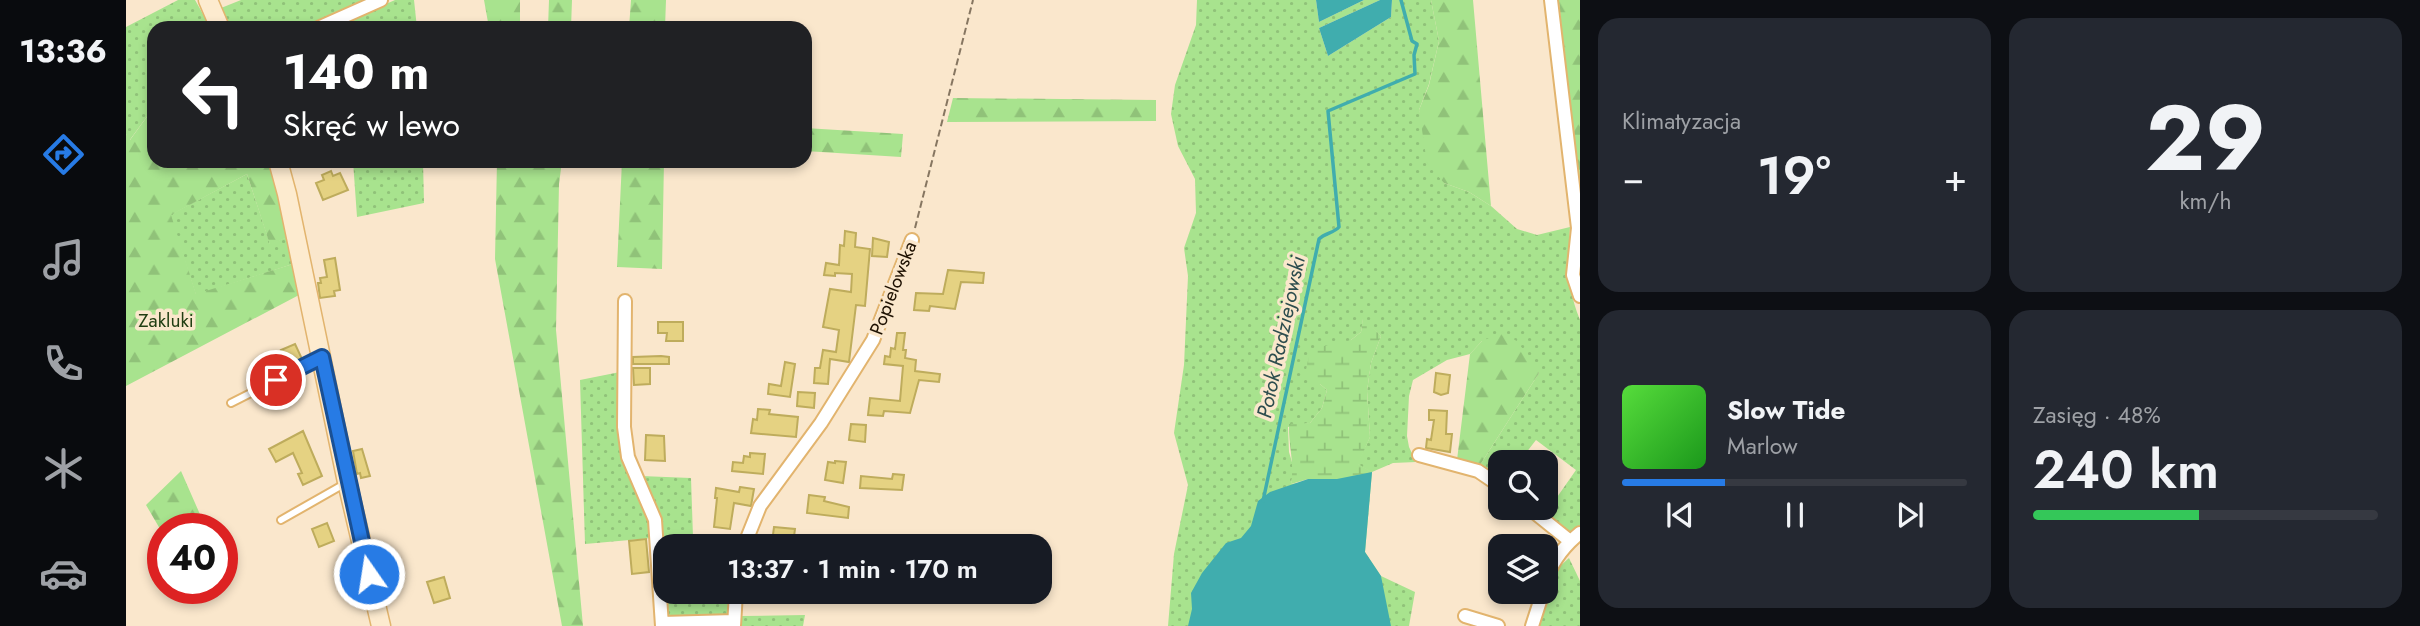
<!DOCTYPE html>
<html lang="pl">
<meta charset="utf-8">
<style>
body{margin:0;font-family:Jost,sans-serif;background:#242831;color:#f1f3f6;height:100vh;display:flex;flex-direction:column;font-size:26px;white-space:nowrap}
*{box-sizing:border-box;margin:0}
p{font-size:23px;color:#9ea1a6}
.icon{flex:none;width:38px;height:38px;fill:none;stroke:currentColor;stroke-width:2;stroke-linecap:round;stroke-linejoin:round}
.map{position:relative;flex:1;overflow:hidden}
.sheet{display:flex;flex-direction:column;gap:18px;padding:18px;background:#0d0f14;width:840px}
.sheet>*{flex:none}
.top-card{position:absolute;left:21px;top:21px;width:665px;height:147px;border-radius:21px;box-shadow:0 4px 10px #0003;background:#202124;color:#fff;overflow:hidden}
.buttons{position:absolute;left:1362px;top:450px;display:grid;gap:14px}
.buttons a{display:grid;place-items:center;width:70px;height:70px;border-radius:14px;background:#171b24;box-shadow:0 4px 10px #0003;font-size:35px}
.speed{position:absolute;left:21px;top:513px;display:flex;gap:14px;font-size:35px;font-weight:700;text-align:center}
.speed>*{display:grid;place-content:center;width:91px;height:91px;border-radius:50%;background:#171b24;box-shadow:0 4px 10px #0003;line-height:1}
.speed .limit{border:10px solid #d22;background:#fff;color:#111}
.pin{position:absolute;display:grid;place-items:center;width:60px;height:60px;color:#fff;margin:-30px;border:4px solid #fff;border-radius:50%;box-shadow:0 2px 7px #0007}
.me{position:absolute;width:77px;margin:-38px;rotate:347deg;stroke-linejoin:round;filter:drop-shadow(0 0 5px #0008)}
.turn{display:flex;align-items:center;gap:24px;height:147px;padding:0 21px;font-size:32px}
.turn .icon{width:91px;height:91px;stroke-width:2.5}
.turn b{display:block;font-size:49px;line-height:60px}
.big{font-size:52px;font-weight:600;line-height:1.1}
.sheet .widget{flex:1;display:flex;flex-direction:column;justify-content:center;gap:10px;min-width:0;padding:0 24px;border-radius:21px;background:#242831}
.sheet .dial{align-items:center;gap:0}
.dial b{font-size:91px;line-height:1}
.song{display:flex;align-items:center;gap:21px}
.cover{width:84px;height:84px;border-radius:10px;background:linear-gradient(135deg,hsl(110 70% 55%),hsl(120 70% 35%))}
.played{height:7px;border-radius:4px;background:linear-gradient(90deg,#277be5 30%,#363941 30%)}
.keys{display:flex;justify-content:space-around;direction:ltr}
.heat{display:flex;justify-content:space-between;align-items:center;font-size:38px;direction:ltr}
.charge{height:10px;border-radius:5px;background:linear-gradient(90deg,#34c759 48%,#363941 0)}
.sheet .tiles{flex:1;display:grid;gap:18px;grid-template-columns:repeat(2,1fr)}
.trip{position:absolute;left:527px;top:534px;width:399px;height:70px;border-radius:21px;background:#171b24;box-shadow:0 4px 10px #0003;font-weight:600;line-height:70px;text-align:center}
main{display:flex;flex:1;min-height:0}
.menu{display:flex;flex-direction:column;width:126px;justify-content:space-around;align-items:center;background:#090b0e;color:#9ea1a6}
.menu .icon{width:49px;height:49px}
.menu .current{color:#277be5}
.menu b{font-size:32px;color:#f1f3f6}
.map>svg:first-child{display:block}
.grass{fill:url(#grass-dots);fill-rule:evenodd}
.forest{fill:url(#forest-firs)}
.wetland{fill:url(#wetland-marsh)}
.water{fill:#40adae}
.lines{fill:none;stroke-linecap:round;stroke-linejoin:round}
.stream{stroke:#40adae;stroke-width:3.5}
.building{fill:#e5d282;stroke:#beac5c;stroke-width:2}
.lane-casing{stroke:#e2b46e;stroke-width:10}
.street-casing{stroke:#e2b46e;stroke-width:16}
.secondary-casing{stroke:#e2b46e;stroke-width:21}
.path{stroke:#867661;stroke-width:2;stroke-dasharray:7 3.5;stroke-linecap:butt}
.lane{stroke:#fff;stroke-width:6}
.street{stroke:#fff;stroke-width:12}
.secondary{stroke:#fdebcf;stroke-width:18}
.route-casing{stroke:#195095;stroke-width:18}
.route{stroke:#277be5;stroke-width:12}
.labels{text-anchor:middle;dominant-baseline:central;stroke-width:7;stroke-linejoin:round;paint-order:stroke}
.street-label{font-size:19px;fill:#1d1000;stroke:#fae7cc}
.park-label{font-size:19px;fill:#213e13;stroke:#fae7cc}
.water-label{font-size:21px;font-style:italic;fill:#2d4d4e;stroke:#fae7cc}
</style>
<main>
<nav class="menu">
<b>13:36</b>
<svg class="icon current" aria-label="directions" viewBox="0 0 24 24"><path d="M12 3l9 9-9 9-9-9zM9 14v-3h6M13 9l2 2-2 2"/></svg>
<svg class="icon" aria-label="music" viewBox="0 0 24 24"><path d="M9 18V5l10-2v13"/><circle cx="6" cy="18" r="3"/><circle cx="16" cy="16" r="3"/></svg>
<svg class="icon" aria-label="phone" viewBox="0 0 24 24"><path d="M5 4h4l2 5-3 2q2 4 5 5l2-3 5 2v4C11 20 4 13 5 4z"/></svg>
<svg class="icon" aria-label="climate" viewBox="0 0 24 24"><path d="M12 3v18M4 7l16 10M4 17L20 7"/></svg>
<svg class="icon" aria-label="car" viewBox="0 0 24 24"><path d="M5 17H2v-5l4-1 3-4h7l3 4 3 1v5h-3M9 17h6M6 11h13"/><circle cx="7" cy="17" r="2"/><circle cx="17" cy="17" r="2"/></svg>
</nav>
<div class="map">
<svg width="1454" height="626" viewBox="0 0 1454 626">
<defs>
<pattern id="grass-dots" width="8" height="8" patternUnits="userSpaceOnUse" patternTransform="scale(1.75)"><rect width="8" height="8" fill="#a8e38e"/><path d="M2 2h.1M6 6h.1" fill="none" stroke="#90c279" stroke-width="1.8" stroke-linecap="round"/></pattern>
<pattern id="forest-firs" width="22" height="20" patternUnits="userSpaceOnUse" patternTransform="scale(1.75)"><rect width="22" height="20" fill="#a8e38e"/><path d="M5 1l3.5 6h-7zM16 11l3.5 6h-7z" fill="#90c279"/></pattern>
<pattern id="wetland-marsh" width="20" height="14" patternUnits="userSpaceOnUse" patternTransform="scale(1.75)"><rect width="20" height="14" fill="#a8e38e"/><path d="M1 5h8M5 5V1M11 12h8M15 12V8" fill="none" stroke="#90c279"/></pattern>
</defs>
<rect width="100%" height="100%" fill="#fae7cc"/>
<!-- grass -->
<path class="grass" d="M52,0h17l16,28h-57v79l-25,34 -3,-7v-107z
M115,0h130l-66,28h-75l-9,-20z
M269,0h19l3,28h-67v-8z
M1071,0h119l3,22 45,-22h16l-61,28 9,28 63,-39 1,-17h39l8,41 -10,43 -10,26 25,73 25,9 22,14 26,23 20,6 33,-8c-2,37 -4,58 10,93v206l-8,7 -26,-20 30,-43 -40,-30 -17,22h-19v15l-20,-12 59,-92 -57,-32 -12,13 -23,6 -34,20 -4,16 -2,40 2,11 7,15 -23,1 -21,9 -7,80 16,24 34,16 -6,34h-241l6,-72 14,-69 -14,-52 10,-68 4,-89 -4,-28 12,-35 -1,-34 -17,-33 -7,-32 4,-29 21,-60zM1237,319l18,17 -10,27 -4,28 3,46 -13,27 14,8 -80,12 3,-15 -5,-17 -1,-25 22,-4 12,-15 5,-18 -7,-6 31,-44 10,-8z
M227,161h70l1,42 -67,14z
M121,174l23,70 20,-8 3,28 -97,31 -26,-80z
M494,372l1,70 26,69 5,27 -67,6 -5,-164z
M515,476l50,2 2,59h52l-6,9h-74v46h67l-2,24h-64z
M1443,558l11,23v45h-42l20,-58z
M679,615l-2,11h-62l-1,-10z"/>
<!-- forest -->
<path class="forest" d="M358,0h36v28h-31z
M423,0h23l-1,28h-23z
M505,0h35l-1,28h-36z
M1305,0h42l18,206 -22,-14 -25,-9 -17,-20 -8,-53 10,-25 10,-44z
M1433,0h21v206l-21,-204z
M827,98l203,2v21l-209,1z
M28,107v54h116l20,75 -20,9 -23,-71 -76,41 25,79 97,-30 6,31 -173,91v-252l4,6z
M679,128l98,6 -2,23 -96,-6z
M371,161h65l-3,23 -3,146 27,296h-21l-67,-367z
M496,161h42l-2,108 -45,-2z
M1377,332l15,10 21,31 -59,92 -23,-5 13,-106 12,-13z
M55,471l25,57h-43v6l-17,-29z"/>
<!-- wetland -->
<path class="wetland" d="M1237,317l18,19 -10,27 -4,28 3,46 -12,27 14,8 -35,7h-29l-17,5c4,-20 -3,-40 -2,-60l21,-1 12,-15 5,-18 -7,-6 -16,-5 5,-23 15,-10 27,-6 10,-8z"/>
<!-- water -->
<path class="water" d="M1190,0h48l-45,22z
M1254,0h12l-1,17 -63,39 -9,-28z
M1246,472l-7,80 16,24 10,50h-203l4,-17 -1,-16 11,-20 24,-30 15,-5 10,-12 7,-25 12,-9 38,-13h29z"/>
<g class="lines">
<!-- stream -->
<path class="stream" d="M1137,501l56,-262c6,-6 15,-6 20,-12l-11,-116 87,-37 -1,-19 3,-11 -5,-3 -11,-41"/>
</g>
<!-- building -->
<path class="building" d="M205,171l2,5 7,-3 8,17 -25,10 -7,-17 8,-3 -2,-5z
M719,231l11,2 -1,14 15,2 -5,57 -9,-1 -7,57 -19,-3 -2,25 -14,-1 1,-15h5l3,-18 13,2 3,-22 -16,-3 7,-38 21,3 1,-18 -17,-1v3l-11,-1 2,-12 13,2 1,-20 4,1z
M747,238l16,4 -2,15 -15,-1z
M209,258l5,32 -6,1 1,5 -15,2 -2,-15h3l-1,-5 7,-1 -3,-17z
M822,270l36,3 -1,10 -22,-1 -6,27 -25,-3 -1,5 -15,-1 2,-17 27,1z
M532,322h25v19h-17l1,-8h-9z
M771,333h8l-2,17h3l-1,8 11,2 -1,11 25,3 -1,8 -20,-2 -9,33 -26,-2 -1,5 -15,-1 2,-17 30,3 3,-35 -19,-2 1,-8 5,1 1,-9 4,1z
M169,344l7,15 -17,8 -5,-10 4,-2 -3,-5z
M535,356l8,1v7h-36v-7z
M659,362l10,2 -5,33 -22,-3 1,-10 12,2z
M507,368h17v16l-16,1z
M1310,373l14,2 -2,18 -7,2 -7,-3z
M163,380l9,18 -14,7 -8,-16z
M672,392l17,1 -1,15 -17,-2z
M632,409l12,1 -1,4 29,3 -2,20 -45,-4 2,-14 4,1z
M1303,410l18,1 -1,23h6l-2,18 -24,-4 1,-9 4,1 3,-20h-5z
M725,424l15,1 -1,17 -16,-2z
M177,431l19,45 -19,9 -5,-11 4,-1 -9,-20 -17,9 -7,-13z
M520,435l18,1 1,25 -20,-1z
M236,449l8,27 -9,2 -1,-5 -3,1 -4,-23z
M624,453l15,1 -2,20 -31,-3 1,-9 10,1 1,-7 6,1z
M709,461l11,1 -3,21 -18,-3 3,-18 7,1z
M767,474l11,1 -2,15 -42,-2 1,-12 31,3z
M614,487l14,2 -3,17 -17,-3 -4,26 -16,-2 3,-29h-2l1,-10 23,4z
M683,495l16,2 -1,4 25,6 -1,11 -41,-5z
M201,523l7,18 -15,6 -7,-18z
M648,527l21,2 -2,15 -21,-2z
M520,539l3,33 -17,2 -3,-33z
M318,577l6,21 -16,5 -7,-21z"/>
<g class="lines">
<defs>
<path id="lane" d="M105,403l89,-45
M155,520l65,-37"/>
<path id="street" d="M1425,0l27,228 -5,47 7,21
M192,28l63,-28
M499,301l-1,126 4,30 27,63 7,106
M1293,455l59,16 22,15
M1403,508l41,33
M618,546l16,-40 61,-83 52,-83 39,-100
M1419,583c6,-20 19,-37 35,-50
M1339,616l33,10
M536,623l72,-2
M608,626l2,-34
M1406,626l11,-34"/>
<path id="secondary" d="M82,0l12,28
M152,161l9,33 60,288 34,144"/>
</defs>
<!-- lane casing -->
<use href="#lane" class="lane-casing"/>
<!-- street casing -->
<use href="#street" class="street-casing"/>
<!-- secondary casing -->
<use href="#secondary" class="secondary-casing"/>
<!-- path -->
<path class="path" d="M789,228l58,-228"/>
<!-- lane -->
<use href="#lane" class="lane"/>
<!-- street -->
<use href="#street" class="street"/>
<!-- secondary -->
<use href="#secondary" class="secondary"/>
</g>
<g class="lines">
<defs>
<path id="route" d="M150,380l46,-23 47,217"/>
</defs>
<!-- route casing -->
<use href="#route" class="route-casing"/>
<!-- route -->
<use href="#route" class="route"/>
</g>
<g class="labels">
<!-- street labels -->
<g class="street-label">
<text transform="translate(767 288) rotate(-69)">Popielowska</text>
</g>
<!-- park labels -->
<g class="park-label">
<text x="40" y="320">Zakluki</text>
</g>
<!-- water labels -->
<g class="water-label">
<text transform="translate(1155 337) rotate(-78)">Potok Radziejowski</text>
</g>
</g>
</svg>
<div class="buttons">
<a><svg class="icon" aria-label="search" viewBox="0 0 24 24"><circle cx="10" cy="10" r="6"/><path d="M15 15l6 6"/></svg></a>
<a><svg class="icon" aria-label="layers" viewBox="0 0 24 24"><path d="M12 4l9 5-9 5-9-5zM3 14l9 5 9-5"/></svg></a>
</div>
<div class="speed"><div class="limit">40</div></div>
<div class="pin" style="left:150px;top:380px;background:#d93025"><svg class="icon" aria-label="arrive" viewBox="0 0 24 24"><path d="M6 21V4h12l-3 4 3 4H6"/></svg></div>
<svg class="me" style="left:243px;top:574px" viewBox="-20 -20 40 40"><circle r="17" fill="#277be5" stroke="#fff" stroke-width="3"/><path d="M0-11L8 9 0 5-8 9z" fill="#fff"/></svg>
<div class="trip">13:37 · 1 min · 170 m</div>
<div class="top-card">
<div class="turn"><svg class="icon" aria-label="left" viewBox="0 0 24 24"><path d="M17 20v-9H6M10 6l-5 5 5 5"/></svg><div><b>140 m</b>Skręć w lewo</div></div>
</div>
</div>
<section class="sheet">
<div class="tiles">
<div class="widget"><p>Klimatyzacja</p>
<div class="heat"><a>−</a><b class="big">19°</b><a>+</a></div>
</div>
<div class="widget dial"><b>29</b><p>km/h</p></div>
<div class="widget">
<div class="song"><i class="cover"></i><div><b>Slow Tide</b><p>Marlow</p></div></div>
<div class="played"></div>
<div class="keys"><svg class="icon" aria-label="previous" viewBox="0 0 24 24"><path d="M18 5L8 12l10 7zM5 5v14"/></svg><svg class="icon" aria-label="pause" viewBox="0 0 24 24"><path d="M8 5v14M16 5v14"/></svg><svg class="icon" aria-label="next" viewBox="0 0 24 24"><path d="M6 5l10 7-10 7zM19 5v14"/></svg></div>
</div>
<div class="widget"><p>Zasięg · 48%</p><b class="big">240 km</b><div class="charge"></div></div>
</div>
</section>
</main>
